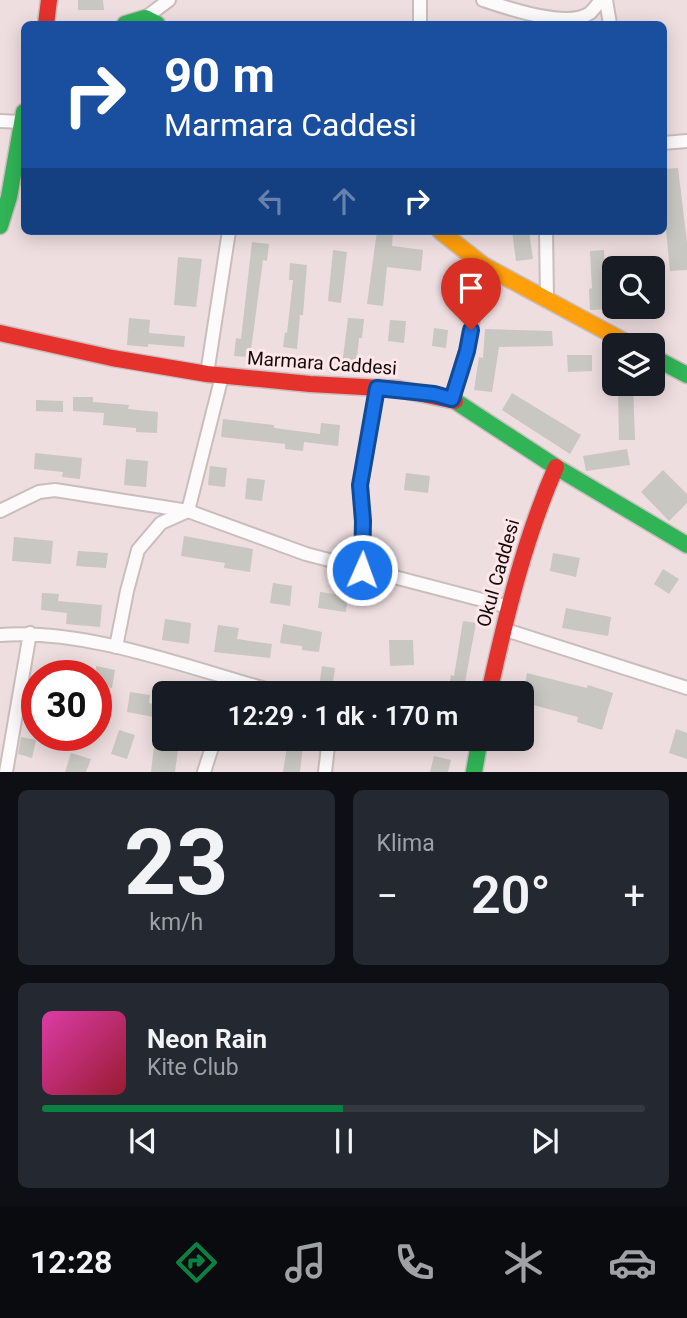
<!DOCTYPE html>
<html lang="tr">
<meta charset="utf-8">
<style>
body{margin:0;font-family:Roboto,sans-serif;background:#242831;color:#f1f3f6;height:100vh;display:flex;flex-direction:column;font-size:26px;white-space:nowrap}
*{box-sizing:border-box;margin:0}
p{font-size:23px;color:#9ea1a6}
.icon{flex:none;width:38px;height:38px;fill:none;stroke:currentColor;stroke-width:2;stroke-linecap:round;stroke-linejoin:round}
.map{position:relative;height:772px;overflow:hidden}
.panel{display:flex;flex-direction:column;gap:18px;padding:18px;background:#0d0f14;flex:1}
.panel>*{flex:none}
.guide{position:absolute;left:21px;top:21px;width:646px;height:214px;border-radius:10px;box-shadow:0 4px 18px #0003;background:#1a4fa0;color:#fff;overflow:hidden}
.controls{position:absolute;left:602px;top:256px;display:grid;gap:14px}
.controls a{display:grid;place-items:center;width:63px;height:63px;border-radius:10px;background:#171b24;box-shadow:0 4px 18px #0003;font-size:35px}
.speed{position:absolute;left:21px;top:660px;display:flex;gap:14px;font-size:35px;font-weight:700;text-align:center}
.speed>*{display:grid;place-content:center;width:91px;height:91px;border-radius:50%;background:#171b24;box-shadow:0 4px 18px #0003;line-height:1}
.speed .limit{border:10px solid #d22;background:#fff;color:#111}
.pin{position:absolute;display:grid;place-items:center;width:60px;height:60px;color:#fff;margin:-72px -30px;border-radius:50% 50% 50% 0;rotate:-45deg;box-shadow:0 0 7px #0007}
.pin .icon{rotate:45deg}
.me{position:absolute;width:77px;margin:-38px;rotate:2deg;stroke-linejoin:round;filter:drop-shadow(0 0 5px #0008)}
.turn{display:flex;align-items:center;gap:24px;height:147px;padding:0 28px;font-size:32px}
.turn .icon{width:91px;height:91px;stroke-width:2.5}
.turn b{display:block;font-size:49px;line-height:60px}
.lanes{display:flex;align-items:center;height:66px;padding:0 28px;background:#0003;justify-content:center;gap:35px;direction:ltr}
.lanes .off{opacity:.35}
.big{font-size:52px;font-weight:600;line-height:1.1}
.panel .tile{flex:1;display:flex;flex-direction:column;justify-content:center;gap:10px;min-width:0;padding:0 24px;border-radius:10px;background:#242831}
.panel .dial{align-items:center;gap:0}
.dial b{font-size:91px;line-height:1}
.song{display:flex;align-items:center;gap:21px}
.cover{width:84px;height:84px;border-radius:10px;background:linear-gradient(135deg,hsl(320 70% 55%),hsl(350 70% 35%))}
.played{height:7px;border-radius:4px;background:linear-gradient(90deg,#0b8043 50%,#363941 50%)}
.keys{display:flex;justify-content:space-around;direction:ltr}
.heat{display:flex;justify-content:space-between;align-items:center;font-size:38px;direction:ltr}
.panel .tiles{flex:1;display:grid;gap:18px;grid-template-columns:1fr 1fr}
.tile:last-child{grid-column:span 2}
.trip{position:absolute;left:152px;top:681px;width:382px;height:70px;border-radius:10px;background:#171b24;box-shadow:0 4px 18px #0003;font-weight:600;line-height:70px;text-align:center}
.tab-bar{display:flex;height:112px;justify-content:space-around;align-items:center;background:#090b0e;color:#9ea1a6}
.tab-bar .icon{width:49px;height:49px}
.tab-bar .on{color:#0b8043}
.tab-bar b{font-size:32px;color:#f1f3f6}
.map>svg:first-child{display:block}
.building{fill:#c8c7c1}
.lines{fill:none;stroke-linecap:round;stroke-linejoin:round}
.street-casing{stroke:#cabdbe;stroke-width:16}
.fast-casing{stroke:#cabdbe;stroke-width:19}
.slow-casing{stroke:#cabdbe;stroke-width:19}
.jam-casing{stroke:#cabdbe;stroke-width:19}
.street{stroke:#fcfafa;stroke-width:12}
.fast{stroke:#30b455;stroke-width:16}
.slow{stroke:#ff9f0a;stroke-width:16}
.jam{stroke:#e5322d;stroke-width:16}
.route-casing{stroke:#114b97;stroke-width:18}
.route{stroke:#1a73e8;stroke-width:12}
.labels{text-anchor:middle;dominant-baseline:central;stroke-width:6;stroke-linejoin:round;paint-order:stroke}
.street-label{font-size:19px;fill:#130a0b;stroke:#ffe6e8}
</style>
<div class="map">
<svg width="687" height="772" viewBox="0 0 687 772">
<rect width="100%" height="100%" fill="#eedee0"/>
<!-- building -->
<path class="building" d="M78,0h25l1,10h-26z
M678,168l9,74v28l-17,1 -7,-73v-29z
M377,231h16l-1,15 31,4 -2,21 -34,-4 -4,39 -16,-2z
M512,231h17l4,28 -17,2z
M252,242l17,2 -2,17 -4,-1 -13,97 -16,-1 2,-18 5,1z
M333,250l14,2 -6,51 -13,-2z
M604,250l3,59 -17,1 -1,-21 3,-1 -2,-37z
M178,257l24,2 -6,48 -22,-2z
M290,263l17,2 -4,50h-3l-3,34 -14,-2 2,-15 2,1 6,-53h-4z
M129,318l21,2 -1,13 36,3 -1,11 -36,-3v3l-21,-2z
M348,318l16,1 -2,19h-3l-3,29 -14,-2z
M390,320l16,1 -2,22 -16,-2z
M434,328l14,2 -2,18 -14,-2z
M485,329l67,2 1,15 -54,1 -7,45 -18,-2 5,-33 4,1z
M567,355h25v16l-24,1z
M613,383h20l2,57h-16l-1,-46h-5z
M512,393l69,42 -11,19 -68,-44z
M73,397h20v5l36,3 -1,4 30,3 -1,21 -21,-1v-4l-33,-3 1,-12 -31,-2z
M36,400l27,1v11l-27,-1z
M223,419l51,6v3l46,6 1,-11 19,2 -2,21 -34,-4 -1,9 -18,-2v-5l-64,-7z
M627,449l3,16 -44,6 -3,-15z
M35,453l47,5 -2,21 -18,-2 1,-5 -29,-3z
M126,459l22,2 -2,26 -22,-2z
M210,466l17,2 -2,19 -17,-2z
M663,470l24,24v9l-18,18 -28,-29z
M406,473l24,3 -2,17 -24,-3z
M247,478l18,2 -3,21 -17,-2z
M184,536l69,13 -3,23 -26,-4 1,-5 -44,-7z
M14,537l39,4 -2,23 -39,-3z
M78,551l30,2 -2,15 -30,-2z
M553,553l27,5 -4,19 -26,-6z
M663,569l16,10 -10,15 -15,-10z
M273,583l19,3 -2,20 -20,-3z
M320,592l28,4 -2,16 -28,-4z
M42,593l17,1 -1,7 44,4 -2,22 -34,-3 1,-11 -26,-3z
M566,608l45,9 -3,19 -46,-8z
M165,619l26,4 -2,21 -27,-4z
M463,621l13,2 -13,70h-9l-6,-1 3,-17 3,1z
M283,624l39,8 -3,20 -17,-2v-4l-22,-3z
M218,625l21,3 -2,11 35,5 -2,14 -56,-6z
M389,640h24l1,25 -24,1z
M96,666l19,4 -3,18 -16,-3z
M322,666l13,2 -3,21 -13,-2z
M527,673l60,15 1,-3 25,8 -11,37 -25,-8 1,-5 -56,-15z
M159,689h5l-2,41 -10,-2 2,-11 -27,-5 3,-20 20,3 -1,8 7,2z
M676,729l11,4v26l-18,-6z
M119,730l16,5 -8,24 -16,-5z
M21,737l15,3 -4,18 -14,-4z
M284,738h20l-4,34h-17l4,-25z
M154,746l24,4 -3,22h-24z
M71,753l20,6 -5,13h-21z
M434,756l17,4 -3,12h-18z"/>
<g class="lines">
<defs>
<path id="street" d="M483,0c24,8 85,29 107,13 4,-4 8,-9 11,-13
M606,0l4,24
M145,18l24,-18
M420,24v-24
M0,121l22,1
M663,143l24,-2
M546,231l1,68
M207,374l22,-143
M452,399l15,-48 16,-86
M0,511l39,-19 16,-2 133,21 118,43 203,53
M362,570l1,-49 -2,-36 16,-97
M503,629l184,59
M0,635c89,-7 194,35 280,58
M116,647l11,-56 11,-41 23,-27 27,-12 34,-135
M461,738l18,5
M6,772l24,-139
M204,772l11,-34
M325,772l4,-34"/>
<path id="fast" d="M125,24l20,-6 12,6
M0,226l9,-29 15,-85
M653,357l34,18
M455,401l101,66 131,78
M474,772l6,-34"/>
<path id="slow" d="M440,231l43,34 148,80"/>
<path id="jam" d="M46,24l3,-24
M0,333l112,25 95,16 103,10 89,5 56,12
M489,693c17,-77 35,-153 67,-226"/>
</defs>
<!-- street casing -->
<use href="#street" class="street-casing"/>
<!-- fast casing -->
<use href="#fast" class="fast-casing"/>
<!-- slow casing -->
<use href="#slow" class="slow-casing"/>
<!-- jam casing -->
<use href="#jam" class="jam-casing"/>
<!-- street -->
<use href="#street" class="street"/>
<!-- fast -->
<use href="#fast" class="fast"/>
<!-- slow -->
<use href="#slow" class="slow"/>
<!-- jam -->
<use href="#jam" class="jam"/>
</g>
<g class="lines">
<defs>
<path id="route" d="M362,570l1,-49 -3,-36 17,-97 57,6 18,5 15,-48 4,-21"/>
</defs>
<!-- route casing -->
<use href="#route" class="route-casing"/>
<!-- route -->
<use href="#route" class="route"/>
</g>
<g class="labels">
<!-- street labels -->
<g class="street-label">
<text transform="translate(322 363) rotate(4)">Marmara Caddesi</text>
<text transform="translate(498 573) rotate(-74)">Okul Caddesi</text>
</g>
</g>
</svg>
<div class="controls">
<a><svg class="icon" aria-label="search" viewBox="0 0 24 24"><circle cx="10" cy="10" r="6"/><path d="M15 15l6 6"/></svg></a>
<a><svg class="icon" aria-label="layers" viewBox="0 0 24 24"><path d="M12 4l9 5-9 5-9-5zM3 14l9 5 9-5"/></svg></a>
</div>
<div class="speed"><div class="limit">30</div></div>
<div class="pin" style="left:471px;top:330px;background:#d93025"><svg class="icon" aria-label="arrive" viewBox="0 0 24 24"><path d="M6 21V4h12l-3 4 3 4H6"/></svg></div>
<svg class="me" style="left:362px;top:570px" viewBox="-20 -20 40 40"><circle r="17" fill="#1a73e8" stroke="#fff" stroke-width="3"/><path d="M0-11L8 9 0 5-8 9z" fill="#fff"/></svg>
<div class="trip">12:29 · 1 dk · 170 m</div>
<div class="guide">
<div class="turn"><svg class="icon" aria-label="right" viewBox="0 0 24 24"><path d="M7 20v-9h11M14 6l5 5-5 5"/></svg><div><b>90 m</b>Marmara Caddesi</div></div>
<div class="lanes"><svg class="icon off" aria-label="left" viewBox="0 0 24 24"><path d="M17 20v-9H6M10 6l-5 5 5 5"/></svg><svg class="icon off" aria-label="ahead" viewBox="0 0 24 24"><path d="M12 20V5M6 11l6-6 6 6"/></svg><svg class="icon" aria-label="right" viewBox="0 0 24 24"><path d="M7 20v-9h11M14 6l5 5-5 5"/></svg></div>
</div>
</div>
<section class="panel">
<div class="tiles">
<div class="tile dial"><b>23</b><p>km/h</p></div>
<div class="tile"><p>Klima</p>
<div class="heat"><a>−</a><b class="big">20°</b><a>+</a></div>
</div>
<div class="tile">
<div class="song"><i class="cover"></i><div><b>Neon Rain</b><p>Kite Club</p></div></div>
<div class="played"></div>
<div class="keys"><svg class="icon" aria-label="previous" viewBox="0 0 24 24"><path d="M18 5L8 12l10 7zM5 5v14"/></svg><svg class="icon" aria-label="pause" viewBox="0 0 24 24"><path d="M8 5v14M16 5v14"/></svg><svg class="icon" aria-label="next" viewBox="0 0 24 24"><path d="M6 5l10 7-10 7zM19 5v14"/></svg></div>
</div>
</div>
</section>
<nav class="tab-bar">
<b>12:28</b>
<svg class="icon on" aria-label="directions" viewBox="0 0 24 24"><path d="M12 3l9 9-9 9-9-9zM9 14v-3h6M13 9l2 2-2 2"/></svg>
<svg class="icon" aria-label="music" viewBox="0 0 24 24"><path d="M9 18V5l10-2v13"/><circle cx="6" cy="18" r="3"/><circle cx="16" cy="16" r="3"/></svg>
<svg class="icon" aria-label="phone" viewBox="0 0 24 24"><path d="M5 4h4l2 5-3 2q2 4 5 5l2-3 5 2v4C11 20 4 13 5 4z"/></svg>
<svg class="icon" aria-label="climate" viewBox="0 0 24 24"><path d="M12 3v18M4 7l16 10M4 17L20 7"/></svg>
<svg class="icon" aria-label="car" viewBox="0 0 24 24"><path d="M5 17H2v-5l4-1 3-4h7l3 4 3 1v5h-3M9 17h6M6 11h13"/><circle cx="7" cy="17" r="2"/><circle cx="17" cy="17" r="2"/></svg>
</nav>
